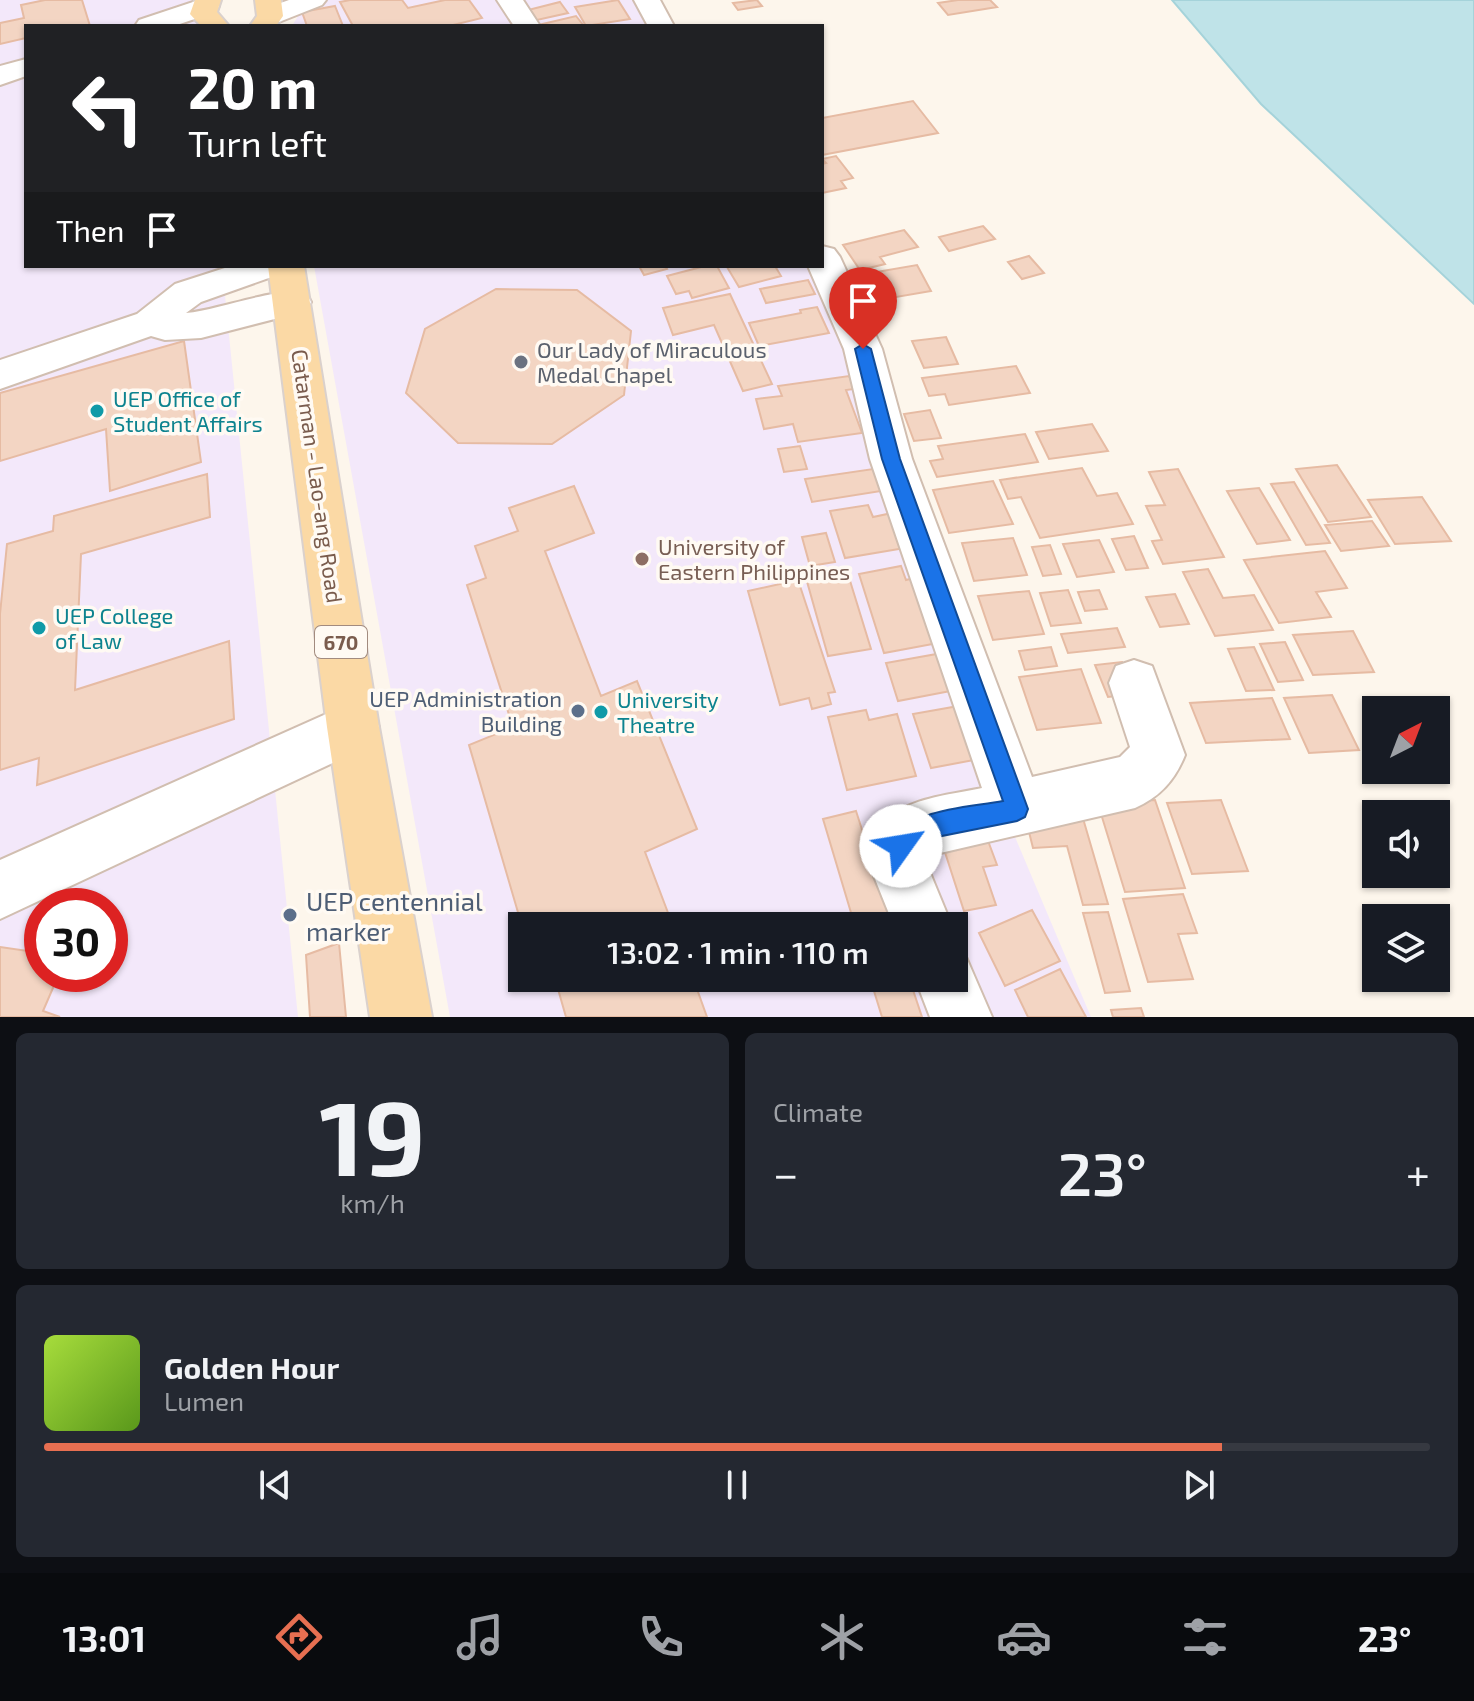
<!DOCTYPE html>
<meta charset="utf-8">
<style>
body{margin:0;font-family:"Exo 2",sans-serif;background:#242831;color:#f1f3f6;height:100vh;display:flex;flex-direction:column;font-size:30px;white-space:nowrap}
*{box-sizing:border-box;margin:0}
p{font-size:26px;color:#9ea1a6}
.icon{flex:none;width:44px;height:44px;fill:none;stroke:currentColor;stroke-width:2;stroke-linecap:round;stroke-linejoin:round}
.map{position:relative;height:1017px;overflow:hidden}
.drawer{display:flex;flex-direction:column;gap:16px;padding:16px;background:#0d0f14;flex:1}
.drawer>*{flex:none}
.banner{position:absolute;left:24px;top:24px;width:800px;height:244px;border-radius:0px;box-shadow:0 2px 6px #0004;background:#202124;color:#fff;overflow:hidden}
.needle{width:52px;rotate:42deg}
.fabs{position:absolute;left:1362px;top:696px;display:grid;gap:16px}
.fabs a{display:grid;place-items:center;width:88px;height:88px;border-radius:0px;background:#171b24;box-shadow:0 2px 6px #0004;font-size:40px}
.speed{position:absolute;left:24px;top:888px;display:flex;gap:16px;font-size:40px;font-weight:700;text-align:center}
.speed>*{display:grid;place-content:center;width:104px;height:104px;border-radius:50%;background:#171b24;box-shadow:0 2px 6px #0004;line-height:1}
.speed .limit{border:12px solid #d22;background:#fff;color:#111}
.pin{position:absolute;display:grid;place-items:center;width:68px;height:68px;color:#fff;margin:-82px -34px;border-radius:50% 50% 50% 0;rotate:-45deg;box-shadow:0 0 8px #0007}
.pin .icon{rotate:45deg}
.me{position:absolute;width:88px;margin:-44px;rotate:58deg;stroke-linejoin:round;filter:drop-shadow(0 0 6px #0008)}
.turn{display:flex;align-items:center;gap:28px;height:168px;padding:0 32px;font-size:36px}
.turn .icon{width:104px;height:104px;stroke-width:2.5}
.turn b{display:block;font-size:56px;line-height:68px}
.then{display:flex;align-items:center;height:76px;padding:0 32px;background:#0003;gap:16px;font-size:30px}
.big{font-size:60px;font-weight:600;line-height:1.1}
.drawer .tile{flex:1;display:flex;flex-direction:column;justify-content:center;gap:12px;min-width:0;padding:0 28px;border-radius:12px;background:#242831}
.drawer .dial{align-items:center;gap:0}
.dial b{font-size:104px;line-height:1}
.song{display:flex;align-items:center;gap:24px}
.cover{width:96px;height:96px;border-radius:12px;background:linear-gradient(135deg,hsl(80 70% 55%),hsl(90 70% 35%))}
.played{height:8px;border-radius:4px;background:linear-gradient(90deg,#e76f51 85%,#363941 85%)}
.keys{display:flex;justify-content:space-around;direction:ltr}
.heat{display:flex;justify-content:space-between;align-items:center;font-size:44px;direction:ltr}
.drawer .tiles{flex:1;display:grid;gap:16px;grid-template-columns:1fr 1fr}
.tile:last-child{grid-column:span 2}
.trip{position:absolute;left:508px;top:912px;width:460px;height:80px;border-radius:0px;background:#171b24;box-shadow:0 2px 6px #0004;font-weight:600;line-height:80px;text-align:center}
.dock{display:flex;height:128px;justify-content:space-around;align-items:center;background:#090b0e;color:#9ea1a6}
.dock .icon{width:56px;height:56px}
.dock .selected{color:#e76f51}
.dock b{font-size:36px;color:#f1f3f6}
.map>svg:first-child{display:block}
.education{fill:#f3e8fa;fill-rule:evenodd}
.water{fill:#bfe3e8;stroke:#a5d3da;stroke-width:2}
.building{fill:#f3d5c3;stroke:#e6bba3;stroke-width:2}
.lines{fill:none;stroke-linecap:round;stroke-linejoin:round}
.minor-casing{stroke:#d1beb0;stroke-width:4}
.major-casing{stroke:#dad1cd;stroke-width:4}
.minor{fill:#fff;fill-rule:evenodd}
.major{fill:#fbd9a5;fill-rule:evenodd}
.route{fill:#1a73e8;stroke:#114b97;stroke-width:2}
.worship-dot{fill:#6b7280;stroke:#fffaf3;stroke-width:3}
.culture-dot{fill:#0f9aa8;stroke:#fffaf3;stroke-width:3}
.education-dot{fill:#8d6e63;stroke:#fffaf3;stroke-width:3}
.service-dot{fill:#5c6f8a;stroke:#fffaf3;stroke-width:3}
.labels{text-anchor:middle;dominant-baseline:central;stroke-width:7;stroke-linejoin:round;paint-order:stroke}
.shield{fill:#fffaf3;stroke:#a28b7f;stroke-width:2}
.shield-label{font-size:20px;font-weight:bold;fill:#7a5c4d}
.worship-label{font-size:22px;fill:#5b616d;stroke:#fffaf3;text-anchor:start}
.culture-label{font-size:22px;fill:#0d838f;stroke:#fffaf3;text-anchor:start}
.street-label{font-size:22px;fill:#7a5c4d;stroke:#fffaf3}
.education-label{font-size:22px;fill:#785e54;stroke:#fffaf3;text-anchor:start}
.service-label{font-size:22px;fill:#4e5e75;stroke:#fffaf3;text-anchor:end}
.near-service-label{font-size:26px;fill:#4e5e75;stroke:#fffaf3;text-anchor:start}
</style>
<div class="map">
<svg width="1474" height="1017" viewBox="0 0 1474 1017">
<rect width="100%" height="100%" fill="#fdf6ec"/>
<!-- education -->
<path class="education" d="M0,0h195l3,26h-172v240h196l76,751h-298zM42,906h68v68h-68z
M287,0h357l17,26h-369l6,-10z
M314,266h504l170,507 103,244h-641zM522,926h432v52h-432z"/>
<!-- water -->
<path class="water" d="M1172,0h302v304l-213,-200z"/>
<!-- building -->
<path class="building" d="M45,0h37l8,26h-64v12l-26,6v-21l24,-5 -3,-13z
M350,0h52l6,8 37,-8h24l13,18 -33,8h-96l-13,-24z
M618,0l12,19 -44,7 -11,-19z
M757,0l5,6 -24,4 -5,-7z
M958,0h32l7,7 -49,8 -10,-12z
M560,2l8,11 -40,9 -8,-10z
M335,6l8,20h-36l-5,-14z
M576,16l8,10h-50z
M913,101l25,32 -116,22v-37z
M836,156l17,22 -12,3 5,7 -24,5v-29l4,-1 -4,-4z
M983,226l12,13 -46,12 -10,-14z
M904,230l14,17 -38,10 5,7 -25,6 -17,-25z
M1029,256l15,17 -22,6 -14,-17z
M917,265l14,26 -58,10 -14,-26z
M639,266h26l2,3 -23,6z
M705,266h12l12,22 -37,10 -3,-7 -13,3 -9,-18z
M775,266l6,10 -42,11 -12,-20z
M808,280l7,14 -49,9 -6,-14z
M496,289l81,1 54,41 -7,64 -72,49 -94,-1 -52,-50 19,-64z
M730,294l42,90 -29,7 -29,-66 -41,10 -10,-27z
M817,307l12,26 -70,13 -10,-23 52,-10 -1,-3z
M946,337l12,27 -34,4 -12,-27z
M184,341l17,121 -91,29 -4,-62 -106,32v-68z
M1016,366l14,27 -81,12 -4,-11 -16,2 -7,-18z
M849,376l5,13 -8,1 16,43 -64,9 -5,-18 -29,5 -8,-30 26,-3 -4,-10z
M930,410l11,28 -27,3 -10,-27z
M1092,424l16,27 -59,8 -13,-27z
M1025,434l13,28 -101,15 -7,-16 13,-2 -5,-13z
M800,446l7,23 -23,3 -6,-23z
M1337,465l34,52 -43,5 -32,-53z
M1082,468l15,28 20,-3 16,31 -93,14 -19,-41 -13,2 -8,-19z
M873,469l8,22 -69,11 -7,-23z
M1178,469l34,65 12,23 -61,7 -11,-23 10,-1 -16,-34 19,-1 -16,-33z
M207,474l3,43 -129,37 -6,136 154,-49 5,78 -197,66 2,-27 -39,12v-156l7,-70 46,-13 1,-15z
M993,481l20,43 -64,9 -16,-43z
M1294,482l36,61 -24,2 -35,-61z
M574,486l20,47 -49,18 56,145 36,-15 60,148 -52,23 28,74h-100l-1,-3 -50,3 -53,-181 44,-18 -46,-142 19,-7 -11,-32 43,-15 -9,-23z
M1259,488l31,52 -33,4 -30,-53z
M1422,497l29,44 -56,3 -27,-44z
M868,505l5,12 19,-4 13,35 -60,10 -15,-47z
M1372,521l17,25 -48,5 -16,-26z
M826,533l9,29 -25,4 -8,-29z
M1134,536l14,32 -22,2 -14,-31z
M1013,538l14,37 -53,6 -12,-38z
M1099,540l15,32 -37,5 -14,-33z
M1050,545l11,29 -18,2 -11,-29z
M1325,551l22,37 -31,4 15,25 -52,6 -35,-63z
M901,566l5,14 8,-2 24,65 -54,10 -25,-79z
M1208,569l15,29 31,-3 19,35 -58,6 -32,-64z
M847,571l24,78 -43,7 -22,-78z
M798,580l37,112 -7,1 3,11 -19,5 -3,-11 -29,7 -32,-114z
M1068,590l13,33 -30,3 -11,-33z
M1099,590l8,19 -22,2 -7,-19z
M1029,591l15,43 -51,6 -15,-44z
M1175,594l14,30 -29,3 -14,-30z
M1117,628l8,19 -57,6 -7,-19z
M1353,631l21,41 -61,3 -20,-40z
M1285,642l18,38 -25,2 -18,-38z
M1051,647l6,19 -32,4 -6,-19z
M1254,647l20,43 -28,1 -18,-42z
M948,652l13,37 -63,12 -12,-38z
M1122,662l14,32 -28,3 -13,-32z
M1081,669l20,54 -64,7 -18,-53z
M1332,695l27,55 -50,3 -25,-55z
M1272,698l18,41 -84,4 -16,-40z
M970,704l20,53 -59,11 -18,-54z
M866,710l3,10 28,-6 19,62 -69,14 -19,-73z
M1155,800l30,88 -60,4 -27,-88z
M1221,800l27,71 -56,3 -25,-71z
M856,811l37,115h-38l-32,-107z
M1082,815l26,89 -25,1 -16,-59 -34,2 -7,-28z
M984,830l13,35 -14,2 13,38 -32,6 -23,-71z
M1183,894l14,39 -19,1 15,45 -45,3 -25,-83z
M1032,910l28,51 -55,25 -26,-53z
M1108,912l22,79 -25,2 -22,-80z
M339,943l7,74h-36l-4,-62z
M0,947l42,6v21h17l-16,37 17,6h-60z
M1060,969l26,48h-58l-13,-27z
M564,978h129l14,39h-141l-10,-35z
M870,978h39l13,39h-40z
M1141,1008l3,9h-31l-2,-7z"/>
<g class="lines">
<defs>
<path id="minor" d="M199,0h16l4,6 -4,6 -41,14h-39l4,-6z
M289,0h37l-4,5 -43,17h-18l-4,-6 4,-6z
M497,0h26l17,26h-26z
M634,0h26l14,26h-26z
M26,59v17l-26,9v-19z
M822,246l12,3 6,8 42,92 30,110 120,318 88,-20 10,-10 -21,-64 7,-17 18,-6 18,6 33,89c-10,25 -25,42 -50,53l-199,46 -10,9 26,63h-58l-25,-62c2,-12 5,-25 11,-36 19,-30 71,-33 102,-40l-112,-329 -26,-110 -36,-83h14z
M231,266h55l-6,8 -79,28 -15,11c33,-3 93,-27 120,-20l5,9 -5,9 -105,27 -36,2 -14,-4 -151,53v-29l137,-46 38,-30z
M353,702l18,7 8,18 -8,18 -371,174v-59z
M954,951l12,6 26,60h-62l-15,-39h39z"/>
<path id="major" d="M195,0h26l-4,12 12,14h-28l-11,-12z
M255,0h26l2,16 -7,10h-26l7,-10z
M268,266h36l75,461 53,290h-62l-43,-290z"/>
</defs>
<!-- minor casing -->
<use href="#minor" class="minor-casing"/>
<!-- major casing -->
<use href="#major" class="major-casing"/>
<!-- minor -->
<use href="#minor" class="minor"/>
<!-- major -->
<use href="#major" class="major"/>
</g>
<!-- route -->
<path class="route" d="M863,344l8,5 29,110 128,350 -3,8 -8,4 -90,18 -26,19 -8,-3 -3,-9c16,-38 77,-38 113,-45l-121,-342 -27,-110z"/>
<!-- markers -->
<circle class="worship-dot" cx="521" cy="362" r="8"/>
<g class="culture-dot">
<circle cx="97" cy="411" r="8"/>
<circle cx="39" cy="628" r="8"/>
<circle cx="601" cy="712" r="8"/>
</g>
<circle class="education-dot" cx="642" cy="559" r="8"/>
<g class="service-dot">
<circle cx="578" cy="711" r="8"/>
<circle cx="290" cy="915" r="8"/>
</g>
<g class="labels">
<!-- shield labels -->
<rect class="shield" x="315" y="626" width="52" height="32" rx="6"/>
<g class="shield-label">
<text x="341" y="642">670</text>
</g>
<!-- worship labels -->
<g class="worship-label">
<text x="537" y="349">Our Lady of Miraculous<tspan x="537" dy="25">Medal Chapel</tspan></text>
</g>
<!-- culture labels -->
<g class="culture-label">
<text x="113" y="398">UEP Office of<tspan x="113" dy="25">Student Affairs</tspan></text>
<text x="55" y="615">UEP College<tspan x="55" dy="25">of Law</tspan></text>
<text x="617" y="699">University<tspan x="617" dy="25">Theatre</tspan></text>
</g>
<!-- street labels -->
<g class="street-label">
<text transform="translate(318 476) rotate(82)">Catarman - Lao-ang Road</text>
</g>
<!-- education labels -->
<g class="education-label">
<text x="658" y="546">University of<tspan x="658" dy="25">Eastern Philippines</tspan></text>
</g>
<!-- service labels -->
<g class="service-label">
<text x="562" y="698">UEP Administration<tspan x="562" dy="25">Building</tspan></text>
</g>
<!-- near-service labels -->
<g class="near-service-label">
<text x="306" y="900">UEP centennial<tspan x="306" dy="30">marker</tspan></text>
</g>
</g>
</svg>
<div class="fabs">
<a><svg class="needle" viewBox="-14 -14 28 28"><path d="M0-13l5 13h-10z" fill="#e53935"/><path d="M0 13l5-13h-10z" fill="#9ea1a6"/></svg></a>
<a><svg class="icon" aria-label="sound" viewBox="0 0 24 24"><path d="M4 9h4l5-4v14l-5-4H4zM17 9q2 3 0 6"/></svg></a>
<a><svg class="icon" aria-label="layers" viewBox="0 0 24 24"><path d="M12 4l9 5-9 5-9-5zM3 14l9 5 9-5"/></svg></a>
</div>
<div class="speed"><div class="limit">30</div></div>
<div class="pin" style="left:863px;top:349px;background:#d93025"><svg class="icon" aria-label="arrive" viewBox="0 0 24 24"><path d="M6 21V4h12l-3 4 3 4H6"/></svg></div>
<svg class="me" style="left:901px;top:846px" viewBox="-20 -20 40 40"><circle r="19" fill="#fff"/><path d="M0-13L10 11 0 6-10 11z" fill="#1a73e8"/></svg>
<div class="trip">13:02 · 1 min · 110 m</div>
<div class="banner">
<div class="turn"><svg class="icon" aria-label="left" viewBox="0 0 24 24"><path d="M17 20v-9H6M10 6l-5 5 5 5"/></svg><div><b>20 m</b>Turn left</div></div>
<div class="then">Then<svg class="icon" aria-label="arrive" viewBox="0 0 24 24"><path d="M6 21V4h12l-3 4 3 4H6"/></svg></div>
</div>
</div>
<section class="drawer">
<div class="tiles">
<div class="tile dial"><b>19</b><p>km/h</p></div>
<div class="tile"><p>Climate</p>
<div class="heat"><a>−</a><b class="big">23°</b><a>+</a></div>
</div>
<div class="tile">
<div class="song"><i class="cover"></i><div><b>Golden Hour</b><p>Lumen</p></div></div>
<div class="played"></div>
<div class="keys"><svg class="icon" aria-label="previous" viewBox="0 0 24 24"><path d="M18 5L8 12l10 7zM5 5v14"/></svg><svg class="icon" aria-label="pause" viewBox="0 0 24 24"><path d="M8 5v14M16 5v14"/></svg><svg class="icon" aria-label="next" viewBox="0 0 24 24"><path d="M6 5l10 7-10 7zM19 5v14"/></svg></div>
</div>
</div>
</section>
<nav class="dock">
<b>13:01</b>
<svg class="icon selected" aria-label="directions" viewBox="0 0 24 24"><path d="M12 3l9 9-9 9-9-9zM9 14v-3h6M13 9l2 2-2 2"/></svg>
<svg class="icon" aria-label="music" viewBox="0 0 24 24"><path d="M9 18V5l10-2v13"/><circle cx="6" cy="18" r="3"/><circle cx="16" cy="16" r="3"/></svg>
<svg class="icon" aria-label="phone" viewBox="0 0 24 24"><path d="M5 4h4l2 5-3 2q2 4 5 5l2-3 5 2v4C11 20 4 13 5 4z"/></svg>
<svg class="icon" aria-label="climate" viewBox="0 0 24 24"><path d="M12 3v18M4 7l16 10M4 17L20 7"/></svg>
<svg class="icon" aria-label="car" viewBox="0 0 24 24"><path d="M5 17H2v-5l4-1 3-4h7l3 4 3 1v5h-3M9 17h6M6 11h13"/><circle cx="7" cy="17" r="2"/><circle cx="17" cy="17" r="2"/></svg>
<svg class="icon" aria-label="filters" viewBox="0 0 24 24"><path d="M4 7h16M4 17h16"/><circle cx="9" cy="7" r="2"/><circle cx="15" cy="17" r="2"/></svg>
<b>23°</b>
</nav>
